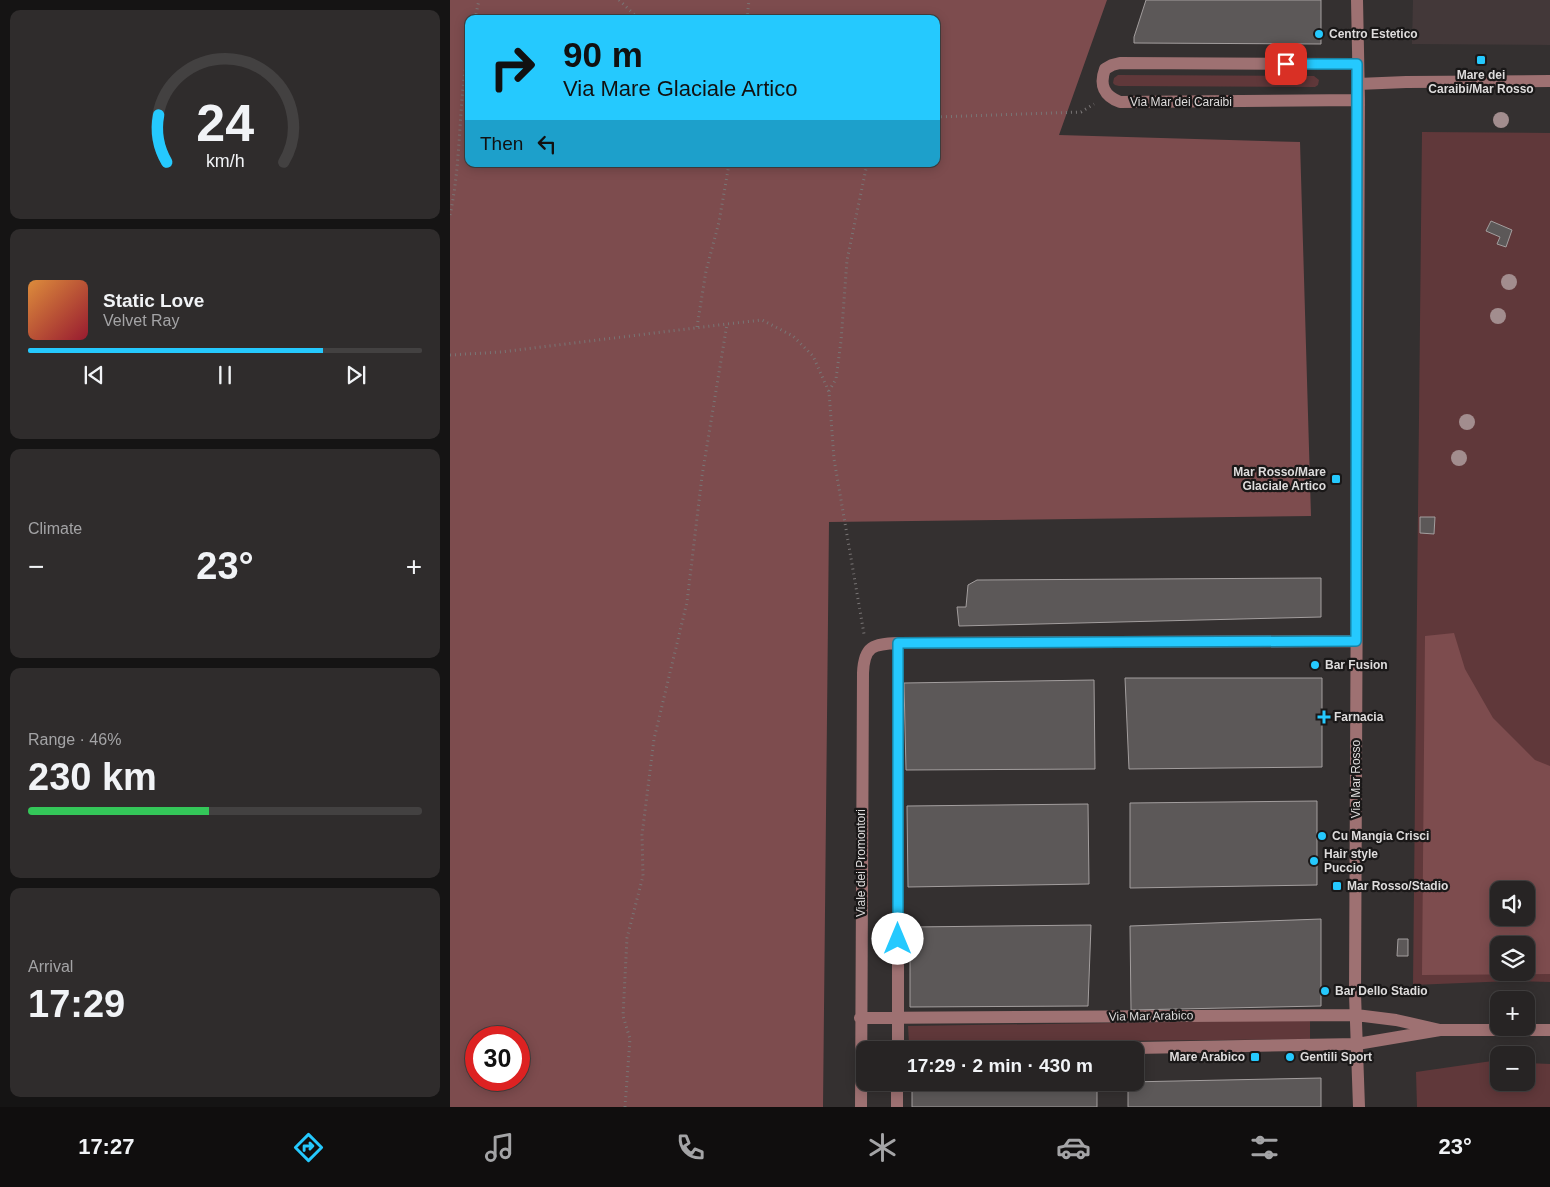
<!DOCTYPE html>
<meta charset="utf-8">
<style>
body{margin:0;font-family:Helvetica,sans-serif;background:#2f2c2c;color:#f1f3f6;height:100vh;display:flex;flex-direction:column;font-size:19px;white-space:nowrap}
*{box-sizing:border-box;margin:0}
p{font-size:16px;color:#a4a4a6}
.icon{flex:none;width:28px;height:28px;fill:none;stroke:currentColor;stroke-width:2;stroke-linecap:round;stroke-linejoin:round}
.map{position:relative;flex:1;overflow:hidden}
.details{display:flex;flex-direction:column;gap:10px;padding:10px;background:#151414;width:450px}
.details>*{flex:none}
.hud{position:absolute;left:15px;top:15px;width:475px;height:152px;border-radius:10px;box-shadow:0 2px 12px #0003,0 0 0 1px #434141;background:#25c9fe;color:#111;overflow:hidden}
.controls{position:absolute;left:1040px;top:881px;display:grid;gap:10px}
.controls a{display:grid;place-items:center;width:45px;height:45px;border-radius:10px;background:#272424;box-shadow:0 2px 12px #0003,0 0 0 1px #434141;font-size:25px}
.speed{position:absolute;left:15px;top:1026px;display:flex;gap:10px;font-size:25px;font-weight:700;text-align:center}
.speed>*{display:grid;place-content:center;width:65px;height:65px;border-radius:50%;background:#272424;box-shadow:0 2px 12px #0003,0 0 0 1px #434141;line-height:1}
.speed .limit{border:8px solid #d22;background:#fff;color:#111}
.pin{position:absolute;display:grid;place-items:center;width:42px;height:42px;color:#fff;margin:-21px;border-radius:10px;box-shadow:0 2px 8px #0006}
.me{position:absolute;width:55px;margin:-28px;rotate:0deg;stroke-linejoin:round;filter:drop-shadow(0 0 4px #0008)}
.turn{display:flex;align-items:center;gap:18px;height:105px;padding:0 15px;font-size:22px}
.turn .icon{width:65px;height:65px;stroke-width:2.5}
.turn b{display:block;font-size:35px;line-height:42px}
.then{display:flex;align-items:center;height:48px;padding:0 15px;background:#0003;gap:10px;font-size:19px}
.big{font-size:38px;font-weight:600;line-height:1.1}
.details .widget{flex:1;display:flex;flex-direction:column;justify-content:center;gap:8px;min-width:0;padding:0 18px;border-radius:10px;background:#2f2c2c}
.details .dial{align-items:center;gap:0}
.dial svg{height:130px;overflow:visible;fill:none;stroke:#434141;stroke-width:7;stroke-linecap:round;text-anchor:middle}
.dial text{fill:#f1f3f6;stroke:none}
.song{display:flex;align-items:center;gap:15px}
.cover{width:60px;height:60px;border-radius:8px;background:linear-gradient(135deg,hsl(30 70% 55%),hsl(350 70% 35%))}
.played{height:5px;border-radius:2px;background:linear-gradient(90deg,#25c9fe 75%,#434141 75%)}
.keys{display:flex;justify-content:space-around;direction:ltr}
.heat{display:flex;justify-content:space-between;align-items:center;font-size:28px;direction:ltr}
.charge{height:8px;border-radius:4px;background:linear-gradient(90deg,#34c759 46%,#434141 0)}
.trip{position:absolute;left:406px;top:1041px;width:288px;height:50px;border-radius:10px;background:#272424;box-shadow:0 2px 12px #0003,0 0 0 1px #434141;font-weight:600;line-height:50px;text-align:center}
.menu{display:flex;height:80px;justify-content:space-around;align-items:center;background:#100e0e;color:#a4a4a6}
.menu .icon{width:35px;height:35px}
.menu .selected{color:#25c9fe}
.menu b{font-size:22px;color:#f1f3f6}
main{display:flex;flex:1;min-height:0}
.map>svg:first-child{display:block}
.built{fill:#433839}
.green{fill:#60383a;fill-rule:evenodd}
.forest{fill:#7d4c4e;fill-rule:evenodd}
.building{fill:#5c5858;stroke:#a39e9e}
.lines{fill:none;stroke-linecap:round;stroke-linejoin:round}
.path{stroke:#797575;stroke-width:3;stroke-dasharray:1 4;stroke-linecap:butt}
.minor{stroke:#9e7172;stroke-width:12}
.tree{fill:#a28d8e}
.route-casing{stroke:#1883a5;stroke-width:12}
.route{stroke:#25c9fe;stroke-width:9}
.poi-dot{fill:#25c9fe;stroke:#1a1818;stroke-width:2}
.labels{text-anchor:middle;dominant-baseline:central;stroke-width:4.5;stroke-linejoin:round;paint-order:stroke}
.poi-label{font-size:12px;font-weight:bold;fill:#dedcdc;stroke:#1a1818;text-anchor:start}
.street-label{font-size:12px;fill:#dedcdc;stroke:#1a1818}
</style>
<main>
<section class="details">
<div class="widget dial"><svg viewBox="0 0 100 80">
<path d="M14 69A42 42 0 1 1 86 69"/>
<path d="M14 69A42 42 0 0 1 9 40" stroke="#25c9fe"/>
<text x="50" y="56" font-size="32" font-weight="700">24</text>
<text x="50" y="72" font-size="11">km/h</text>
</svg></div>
<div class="widget">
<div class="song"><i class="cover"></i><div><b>Static Love</b><p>Velvet Ray</p></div></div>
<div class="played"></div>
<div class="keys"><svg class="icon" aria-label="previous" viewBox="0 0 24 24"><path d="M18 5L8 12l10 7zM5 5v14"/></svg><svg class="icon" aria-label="pause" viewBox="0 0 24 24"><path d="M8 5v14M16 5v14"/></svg><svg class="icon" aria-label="next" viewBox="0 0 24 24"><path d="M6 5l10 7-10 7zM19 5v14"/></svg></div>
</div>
<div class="widget"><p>Climate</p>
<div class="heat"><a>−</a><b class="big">23°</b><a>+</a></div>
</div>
<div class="widget"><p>Range · 46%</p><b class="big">230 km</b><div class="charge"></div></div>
<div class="widget"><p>Arrival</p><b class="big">17:29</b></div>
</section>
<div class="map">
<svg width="1100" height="1107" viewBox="0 0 1100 1107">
<rect width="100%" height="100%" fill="#343030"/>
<!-- built -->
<path class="built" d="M963,0h137v45l-138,-1z"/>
<!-- green -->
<path class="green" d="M668,75l196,1 5,4 -1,5 -3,2 -196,-1 -4,-1 -2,-2 1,-5z
M972,132l128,1v849l-39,-1 -98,4zM1049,890h27v28h-27zM1049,945h27v27h-27z
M860,1020v19l-401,4 -1,-17z
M1042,1061l7,1v20h27v-19l24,1v43h-133l-1,-35z"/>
<!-- forest -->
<path class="forest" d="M0,0h657l-48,135 241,7 11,374 -482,6 -6,585h-373zM19,19h467v145h-467zM26,1038h43v42h-43z
M1004,633l11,36 28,49 42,42 15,6v208l-128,1 3,-339zM1049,890h27v28h-27zM1049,945h27v27h-27z"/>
<!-- building -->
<path class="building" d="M696,0h175v44l-187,-1v-6z
M1041,221l21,9 -6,17 -9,-3 3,-7 -14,-6z
M970,517h15l-1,17 -14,-1z
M871,578v39l-362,9 -2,-19h9l2,-22 9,-5z
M675,678h197v89l-193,2z
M644,680l1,89 -189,1 -2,-87z
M867,801v84l-187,3v-85z
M638,804l1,80 -181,3 -1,-81z
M871,919v87l-190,4 -1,-84z
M641,925l-3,81 -178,1v-80z
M948,939h10v17h-11z
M871,1078v29h-193v-25z
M647,1086v21h-185v-20z"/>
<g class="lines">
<!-- path -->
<path class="path" d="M169,0l20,19
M25,19l4,-19
M297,19l2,-19
M486,117l145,-5 13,-8
M0,215c12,-56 8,-114 19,-170
M247,327l9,-56 13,-49 10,-58
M0,355l51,-3 226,-28
M379,391l7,-12 5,-38 6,-81 20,-96
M175,1107l5,-68 -7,-23 4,-78 16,-62 -1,-41 12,-96 33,-137 15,-126 25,-152 35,-4 31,16 20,20 16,36 5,67 30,175"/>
<!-- minor -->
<path class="minor" d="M907,0l2,100 -4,894 4,113
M907,64l-237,-1 -8,2 -7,4c-6,16 -1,27 15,33l239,-2
M908,84l48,-2 144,-1
M410,1018l496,-3 40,5 44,10
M448,1050v-407
M575,1050l332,-6 83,-14h110
M411,1107l2,-434c1,-27 10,-29 35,-30l458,-2
M447,1107v-25"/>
</g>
<!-- trees -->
<g class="tree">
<circle cx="1051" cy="120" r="8"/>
<circle cx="1059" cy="282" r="8"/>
<circle cx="1048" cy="316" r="8"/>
<circle cx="1017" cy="422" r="8"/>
<circle cx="1009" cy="458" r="8"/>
</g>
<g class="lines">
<defs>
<path id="route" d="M448,939v-296l458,-2 1,-577h-71"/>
</defs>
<!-- route casing -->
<use href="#route" class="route-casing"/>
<!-- route -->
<use href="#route" class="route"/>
</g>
<!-- markers -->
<g class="poi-dot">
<circle cx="869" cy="34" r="5"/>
<rect x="1026" y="55" width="10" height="10" rx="2.5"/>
<rect x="881" y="474" width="10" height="10" rx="2.5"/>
<circle cx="865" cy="665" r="5"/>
<path d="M871.5 709.5h5v5h5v5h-5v5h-5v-5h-5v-5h5z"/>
<circle cx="872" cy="836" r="5"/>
<circle cx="864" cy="861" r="5"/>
<rect x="882" y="881" width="10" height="10" rx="2.5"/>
<circle cx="875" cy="991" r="5"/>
<rect x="800" y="1052" width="10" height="10" rx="2.5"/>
<circle cx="840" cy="1057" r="5"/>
</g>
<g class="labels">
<!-- poi labels -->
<g class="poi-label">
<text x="879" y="34">Centro Estetico</text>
<text x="1031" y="75" text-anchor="middle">Mare dei<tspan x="1031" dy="14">Caraibi/Mar Rosso</tspan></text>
<text x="876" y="472" text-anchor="end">Mar Rosso/Mare<tspan x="876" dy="14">Glaciale Artico</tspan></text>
<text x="875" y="665">Bar Fusion</text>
<text x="884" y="717">Farnacia</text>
<text x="882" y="836">Cu Mangia Crisci</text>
<text x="874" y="854">Hair style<tspan x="874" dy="14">Puccio</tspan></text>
<text x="897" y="886">Mar Rosso/Stadio</text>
<text x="885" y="991">Bar Dello Stadio</text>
<text x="795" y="1057" text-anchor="end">Mare Arabico</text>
<text x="850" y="1057">Gentili Sport</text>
</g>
<!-- street labels -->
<g class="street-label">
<text x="731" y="102">Via Mar dei Caraibi</text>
<text transform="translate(906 779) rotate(-90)">Via Mar Rosso</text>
<text transform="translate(411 863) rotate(-90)">Viale dei Promontori</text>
<text transform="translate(701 1016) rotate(-1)">Via Mar Arabico</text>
</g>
</g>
</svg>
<div class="controls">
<a><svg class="icon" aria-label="sound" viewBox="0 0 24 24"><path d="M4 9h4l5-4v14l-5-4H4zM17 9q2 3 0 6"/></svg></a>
<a><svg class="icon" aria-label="layers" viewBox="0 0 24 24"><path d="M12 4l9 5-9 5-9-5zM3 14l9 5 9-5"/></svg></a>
<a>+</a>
<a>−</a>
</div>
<div class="speed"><div class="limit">30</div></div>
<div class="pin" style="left:836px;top:64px;background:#d93025"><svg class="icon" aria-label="arrive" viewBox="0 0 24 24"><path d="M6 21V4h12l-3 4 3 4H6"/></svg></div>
<svg class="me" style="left:448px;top:939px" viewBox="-20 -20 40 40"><circle r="19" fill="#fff"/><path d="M0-13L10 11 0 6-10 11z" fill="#25c9fe"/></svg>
<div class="trip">17:29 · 2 min · 430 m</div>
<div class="hud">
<div class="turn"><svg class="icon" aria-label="right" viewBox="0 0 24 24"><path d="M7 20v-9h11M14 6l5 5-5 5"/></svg><div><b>90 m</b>Via Mare Glaciale Artico</div></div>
<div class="then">Then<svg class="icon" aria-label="left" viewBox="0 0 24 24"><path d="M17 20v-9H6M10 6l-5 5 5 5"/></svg></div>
</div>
</div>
</main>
<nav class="menu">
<b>17:27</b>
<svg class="icon selected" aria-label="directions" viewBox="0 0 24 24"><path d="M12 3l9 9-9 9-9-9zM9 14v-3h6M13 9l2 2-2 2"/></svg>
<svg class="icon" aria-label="music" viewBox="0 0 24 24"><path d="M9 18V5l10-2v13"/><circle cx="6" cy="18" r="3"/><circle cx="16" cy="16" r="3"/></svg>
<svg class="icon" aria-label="phone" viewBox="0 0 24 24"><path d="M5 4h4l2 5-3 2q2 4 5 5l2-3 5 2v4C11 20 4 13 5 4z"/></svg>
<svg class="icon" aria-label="climate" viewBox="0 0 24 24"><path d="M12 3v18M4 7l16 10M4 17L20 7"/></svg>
<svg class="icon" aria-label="car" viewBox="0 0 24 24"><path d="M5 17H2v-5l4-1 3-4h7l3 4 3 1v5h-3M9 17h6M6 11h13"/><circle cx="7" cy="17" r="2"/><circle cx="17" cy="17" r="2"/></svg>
<svg class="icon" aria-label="filters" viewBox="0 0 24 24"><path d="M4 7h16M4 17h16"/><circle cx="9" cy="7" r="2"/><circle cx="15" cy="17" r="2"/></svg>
<b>23°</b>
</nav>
